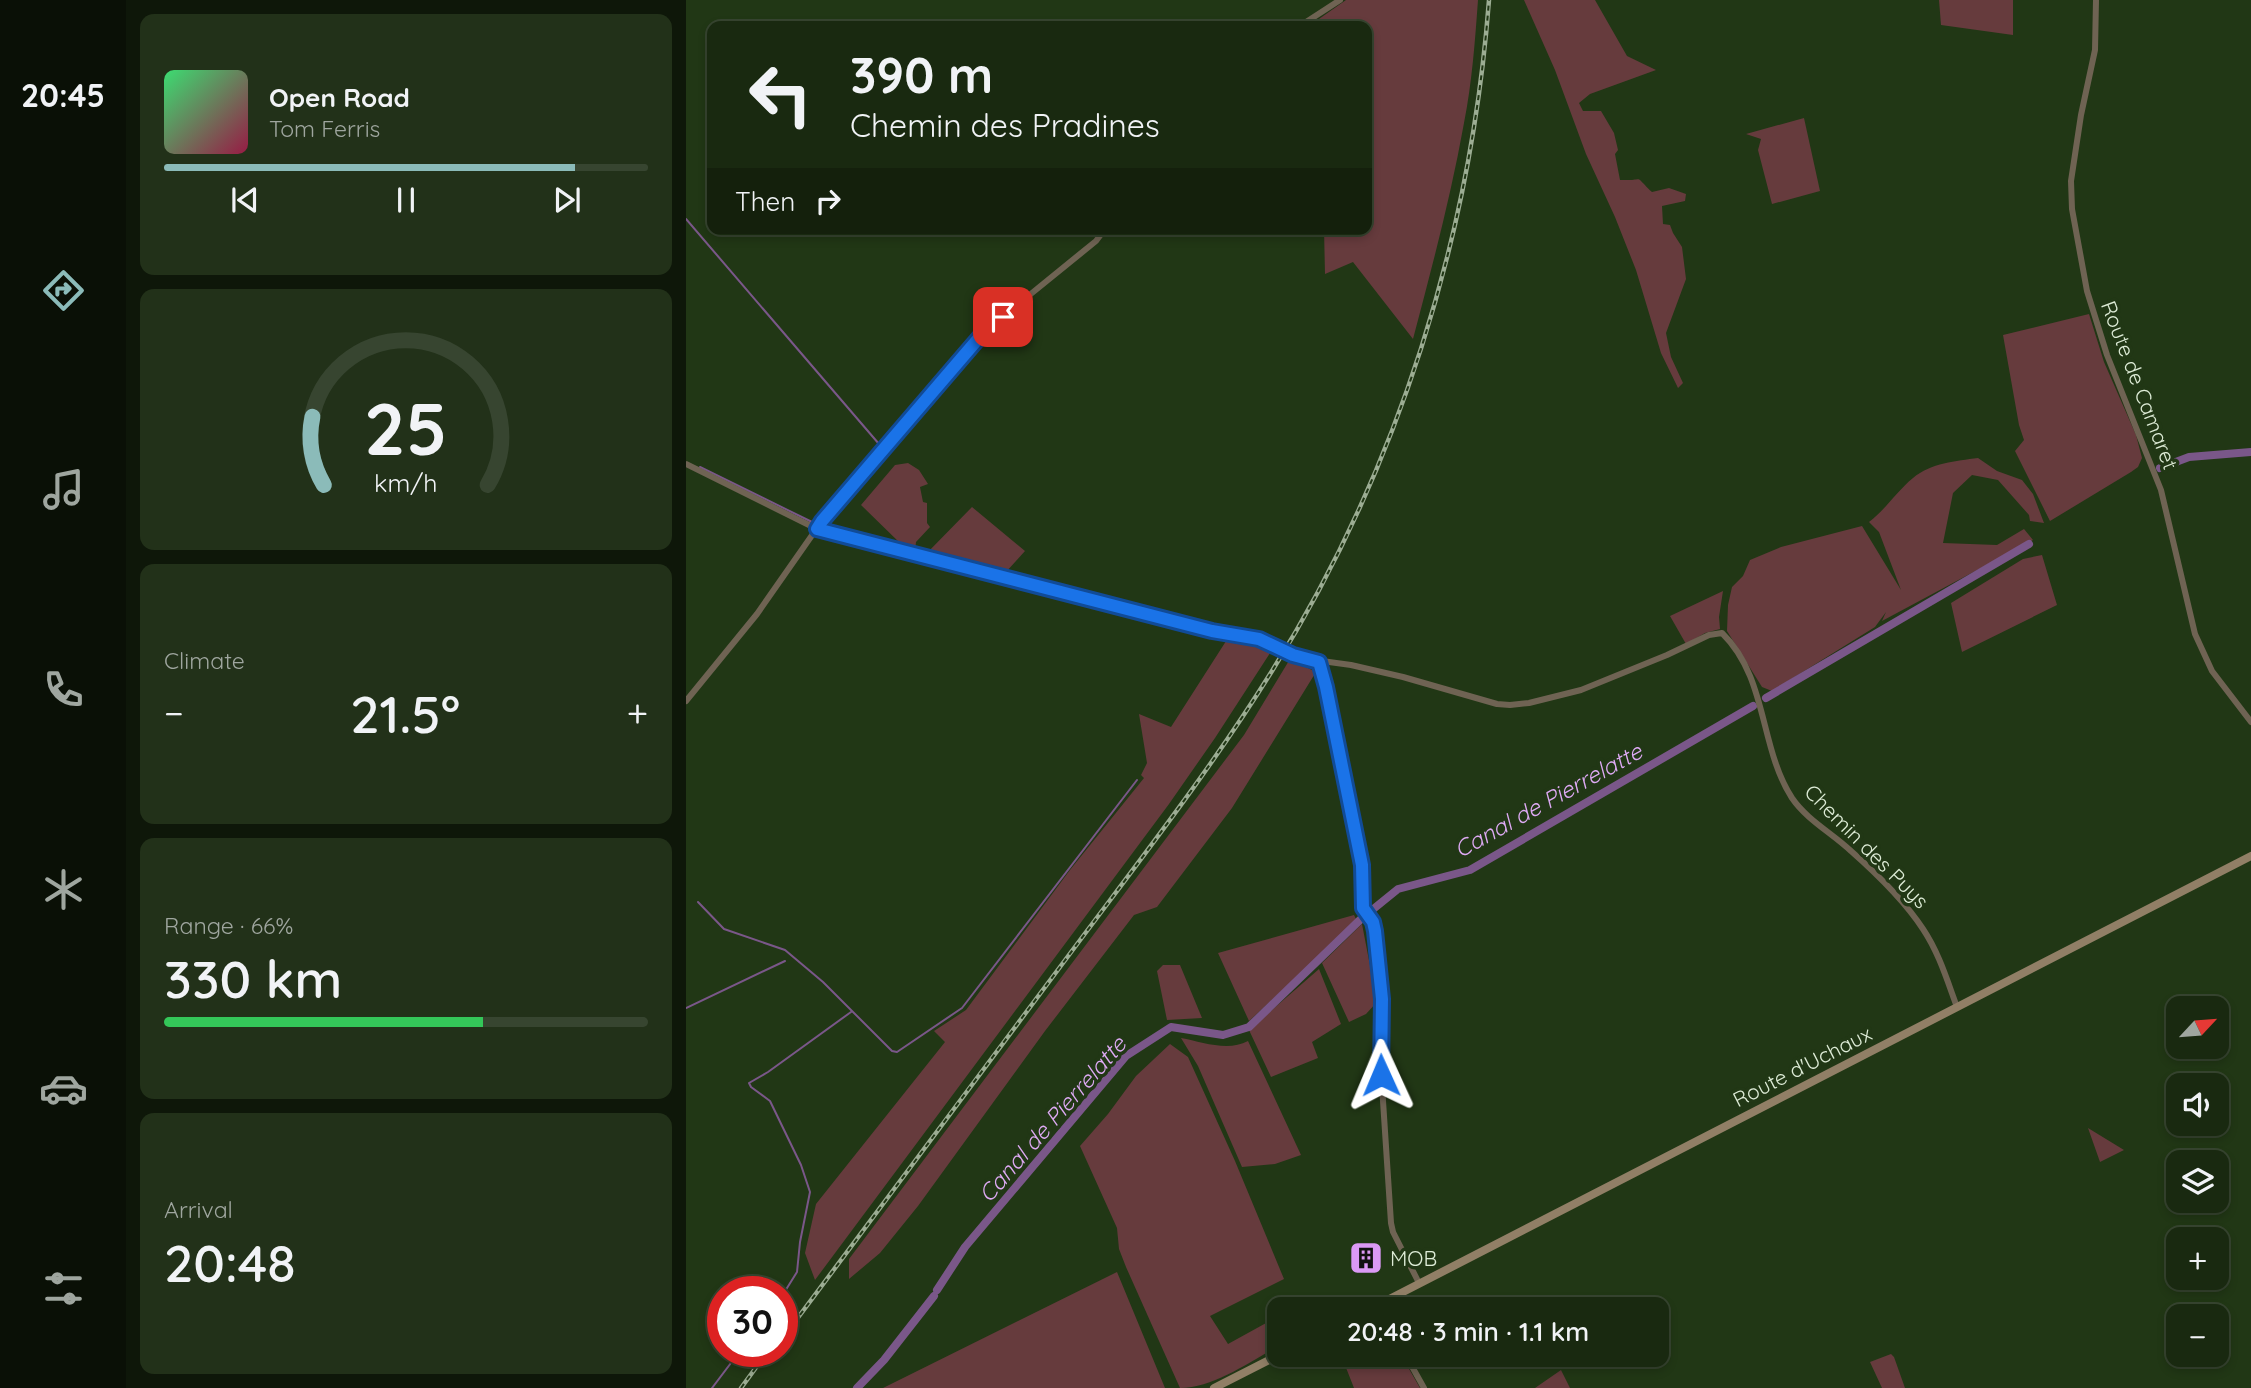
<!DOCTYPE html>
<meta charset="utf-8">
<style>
body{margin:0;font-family:Quicksand,sans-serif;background:#223119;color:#f1f3f6;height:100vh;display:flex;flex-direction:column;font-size:26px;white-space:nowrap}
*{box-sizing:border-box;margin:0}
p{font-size:23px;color:#9fa69f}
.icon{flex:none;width:38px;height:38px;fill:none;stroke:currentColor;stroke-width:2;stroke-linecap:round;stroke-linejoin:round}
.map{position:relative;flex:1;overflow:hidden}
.sheet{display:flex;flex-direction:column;gap:14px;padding:14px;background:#0e1709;width:560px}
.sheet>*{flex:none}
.top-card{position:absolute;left:21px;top:21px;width:665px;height:214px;border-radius:14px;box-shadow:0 4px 10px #0003,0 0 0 2px #374530;background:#192910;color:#f1f3f6;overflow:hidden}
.needle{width:46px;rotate:64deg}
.buttons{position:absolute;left:1480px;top:996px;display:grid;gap:14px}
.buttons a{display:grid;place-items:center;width:63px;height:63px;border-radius:14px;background:#192910;box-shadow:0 4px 10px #0003,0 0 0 2px #374530;font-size:35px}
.speed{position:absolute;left:21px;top:1276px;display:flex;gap:14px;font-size:35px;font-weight:700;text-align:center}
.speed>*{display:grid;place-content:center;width:91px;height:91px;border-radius:50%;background:#192910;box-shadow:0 4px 10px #0003,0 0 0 2px #374530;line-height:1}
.speed .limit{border:10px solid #d22;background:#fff;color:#111}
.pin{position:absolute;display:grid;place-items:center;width:60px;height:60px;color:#fff;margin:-30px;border-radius:14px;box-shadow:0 4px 10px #0006}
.me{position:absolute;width:77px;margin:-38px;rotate:359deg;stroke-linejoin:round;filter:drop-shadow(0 0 5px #0008)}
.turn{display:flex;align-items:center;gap:24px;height:147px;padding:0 28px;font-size:32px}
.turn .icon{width:91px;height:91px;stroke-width:2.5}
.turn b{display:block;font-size:49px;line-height:60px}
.then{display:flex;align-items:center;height:66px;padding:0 28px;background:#0003;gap:14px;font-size:26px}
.big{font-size:52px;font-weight:600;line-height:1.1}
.sheet .widget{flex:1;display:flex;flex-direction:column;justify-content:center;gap:10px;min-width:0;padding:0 24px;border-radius:14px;background:#223119}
.sheet .dial{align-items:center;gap:0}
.dial svg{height:182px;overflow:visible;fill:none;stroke:#374530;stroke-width:7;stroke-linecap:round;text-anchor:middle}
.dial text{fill:#f1f3f6;stroke:none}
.song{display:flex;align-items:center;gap:21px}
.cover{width:84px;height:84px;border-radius:10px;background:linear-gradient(135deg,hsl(140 70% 55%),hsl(340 70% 35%))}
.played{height:7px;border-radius:4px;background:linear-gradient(90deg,#8bbbb9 85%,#374530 85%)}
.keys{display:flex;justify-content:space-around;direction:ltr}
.heat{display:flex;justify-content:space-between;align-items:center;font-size:38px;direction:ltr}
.charge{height:10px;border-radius:5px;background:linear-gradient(90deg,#34c759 66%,#374530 0)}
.trip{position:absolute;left:581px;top:1297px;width:402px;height:70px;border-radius:14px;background:#192910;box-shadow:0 4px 10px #0003,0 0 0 2px #374530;font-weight:600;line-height:70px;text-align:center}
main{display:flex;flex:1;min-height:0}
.tabs{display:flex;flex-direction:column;width:126px;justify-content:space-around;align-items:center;background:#0a1006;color:#9fa69f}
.tabs .icon{width:49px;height:49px}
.tabs .current{color:#8bbbb9}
.tabs b{font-size:32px;color:#f1f3f6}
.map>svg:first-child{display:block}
.green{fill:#663b3d}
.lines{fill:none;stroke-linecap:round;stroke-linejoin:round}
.stream{stroke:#7a5789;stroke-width:2}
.canal{stroke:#7a5789;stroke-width:8}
.minor{stroke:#6f6353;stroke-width:6}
.secondary{stroke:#917f66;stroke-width:8}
.rail-casing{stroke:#9cad93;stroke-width:4.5}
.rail{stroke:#213715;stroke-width:2;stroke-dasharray:5;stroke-linecap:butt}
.route-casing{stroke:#114b97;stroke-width:18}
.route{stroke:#1a73e8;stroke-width:12}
.labels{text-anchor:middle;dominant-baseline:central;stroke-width:7;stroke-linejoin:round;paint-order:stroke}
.street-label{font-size:21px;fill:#deecd7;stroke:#213715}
.poi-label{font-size:21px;fill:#deecd7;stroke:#213715;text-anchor:start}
.water-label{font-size:23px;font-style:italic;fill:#deaaf4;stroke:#213715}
</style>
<main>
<nav class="tabs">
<b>20:45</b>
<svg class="icon current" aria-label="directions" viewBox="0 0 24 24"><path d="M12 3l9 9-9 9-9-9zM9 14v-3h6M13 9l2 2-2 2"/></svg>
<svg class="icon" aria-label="music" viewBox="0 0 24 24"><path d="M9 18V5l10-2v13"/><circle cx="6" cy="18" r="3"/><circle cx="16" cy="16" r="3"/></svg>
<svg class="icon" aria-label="phone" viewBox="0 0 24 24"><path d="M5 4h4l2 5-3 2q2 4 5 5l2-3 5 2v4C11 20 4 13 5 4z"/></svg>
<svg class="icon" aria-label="climate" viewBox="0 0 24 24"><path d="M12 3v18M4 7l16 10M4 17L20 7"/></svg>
<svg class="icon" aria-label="car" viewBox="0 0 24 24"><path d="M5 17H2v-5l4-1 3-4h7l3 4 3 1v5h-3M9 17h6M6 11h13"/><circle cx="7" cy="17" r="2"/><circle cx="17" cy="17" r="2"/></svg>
<svg class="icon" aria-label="filters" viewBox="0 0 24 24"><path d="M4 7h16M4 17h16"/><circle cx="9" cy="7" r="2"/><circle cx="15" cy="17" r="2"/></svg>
</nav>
<section class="sheet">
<div class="widget">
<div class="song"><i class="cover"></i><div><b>Open Road</b><p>Tom Ferris</p></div></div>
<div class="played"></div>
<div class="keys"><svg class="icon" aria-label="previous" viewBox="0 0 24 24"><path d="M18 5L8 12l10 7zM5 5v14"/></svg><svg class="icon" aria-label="pause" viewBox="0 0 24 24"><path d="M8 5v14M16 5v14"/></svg><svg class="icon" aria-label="next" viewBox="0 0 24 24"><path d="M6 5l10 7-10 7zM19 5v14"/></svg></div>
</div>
<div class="widget dial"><svg viewBox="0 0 100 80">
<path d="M14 69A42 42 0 1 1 86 69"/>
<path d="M14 69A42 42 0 0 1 9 39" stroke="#8bbbb9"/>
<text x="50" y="56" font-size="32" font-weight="700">25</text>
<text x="50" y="72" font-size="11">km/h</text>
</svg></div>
<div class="widget"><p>Climate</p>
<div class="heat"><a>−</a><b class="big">21.5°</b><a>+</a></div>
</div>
<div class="widget"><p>Range · 66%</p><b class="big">330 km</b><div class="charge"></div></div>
<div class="widget"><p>Arrival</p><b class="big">20:48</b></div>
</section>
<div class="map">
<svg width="1565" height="1388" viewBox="0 0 1565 1388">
<rect width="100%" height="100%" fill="#213715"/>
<!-- green -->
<path class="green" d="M660,0h132c-3,41 -6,83 -14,123 -13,73 -32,144 -51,216l-60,-77 -28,12 -1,-45h43v-203h-58z
M838,0h71l32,56 29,14 -66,24 -11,9 4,8h18l13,22 4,17 -3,4 5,26c27,1 12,-7 32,12l17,-4 17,6 -1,7 -23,5 1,18 7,1 3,8 9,14 4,32 -20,54 5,24 12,26 -5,5 -17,-35 -25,-83 -21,-53 -29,-63 -31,-84z
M1253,0h74v35l-72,-10z
M1118,118l16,73 -48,13 -14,-54 3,-11 -15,-5z
M1403,314l15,48 32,73 6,23 -4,9 -7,5 -81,49 -35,-70 9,-11 -5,-15 -16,-90z
M1292,458l19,13 25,9 11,14 11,29 -14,-2 -1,-6 -31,-35 -26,-5 -19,18 -10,50 54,2 27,-16 9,11 -151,81 4,-9 -11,15 -103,64 -10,-4 -35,-56 1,-26 4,-18 11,-11 7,-16 31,-13 81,-21 39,64 -22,-58 -10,-10c17,-13 28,-31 44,-44 18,-15 43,-17 65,-20z
M222,463l11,7 9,14 -8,3 3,15 4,1v20l3,4 -14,15 -1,9 -13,-6 -41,-40 34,-40z
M286,507l53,44 -19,21 -80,-18z
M1356,555l15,50 -95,47 -11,-49 72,-44z
M1037,591l-4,26 1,12 -15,4 -19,11 -16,-28z
M542,638l33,5 11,7 -57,88 -46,66 -354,476 -10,-27 11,-49 129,-162 -11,-11 32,-21 104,-140 74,-92 -3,-3 6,-12 -8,-49 32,13z
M604,659l26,13 -84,136 -75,99 -23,8 -89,116 -127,175 -38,47 -31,26v-20l395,-524z
M668,915l3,6 -108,100 -31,-68z
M676,924l15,78 -11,12 -17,8 -27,-59z
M477,965h17l22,53 -35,2 -10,-49z
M633,969l22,55 -29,18 6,16 -47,19 -22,-47z
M495,1038c21,4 47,14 67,3l53,114 -26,9 -33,3 -44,-101z
M484,1044l18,13 47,104 49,118 -74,37 18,28 51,-28v30c-30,16 -65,42 -99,42l-54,-121 -7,-18 -2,-21 -37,-82 28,-32 28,-38z
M1402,1128l36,22 -24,12z
M431,1272l48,116h-282z
M1205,1354l3,3 11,31h-23l-12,-26z
M655,1355h60l19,33h-66z
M875,1370l9,18h-35z"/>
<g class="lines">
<!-- stream -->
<path class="stream" d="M0,219l193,225
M14,467l112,55
M12,902l26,27 61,21 38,32 69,69 5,1 65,-44 175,-228
M0,1008l99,-47
M96,1296l15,-24 3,-30 10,-50 -9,-27 -31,-64 -19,-14 -2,-4 19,-11 83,-60
M26,1388l28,-37"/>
<!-- canal -->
<path class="canal" d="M1474,468l29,-11 62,-5
M1080,698l263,-154
M251,1290l28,-43 161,-191 45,-29 52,8 26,-8 112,-108 37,-30 72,-19 283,-164
M171,1388l27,-28 50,-64"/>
<!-- minor -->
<path class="minor" d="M1410,0l-1,50 -14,65 -10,66 1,28 15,82 20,64 54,135 34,144 17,37 39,51
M614,26l40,-26
M0,464l131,65 395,101 47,9 41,19 51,7 52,12 94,27 13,1 19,-2 52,-13 86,-35 42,-20 13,-2c46,45 37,114 70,165 15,22 40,35 59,53 26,23 53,49 72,78 16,24 24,51 34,78
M633,662l7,25 34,163 3,57 10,15 2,9 7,68 -2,56 11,168 2,9 26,51
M0,701l71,-87 65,-93 162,-189 112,-91 9,-12
M719,1354l19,34"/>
<!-- secondary -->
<path class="secondary" d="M684,1309l881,-453
M528,1388l67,-34"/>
<defs>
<path id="rail" d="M96,1339c93,-124 185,-248 278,-372 72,-97 148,-193 212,-296 126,-201 199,-435 217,-671
M55,1388l27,-37"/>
</defs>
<!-- rail casing -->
<use href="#rail" class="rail-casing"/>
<!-- rail -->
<use href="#rail" class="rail"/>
</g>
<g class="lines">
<defs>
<path id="route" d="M317,317l-19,15 -162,189 -5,8 395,102 47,8 34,16 26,7 7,25 36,178 1,43 10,14 2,9 7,68 -1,76"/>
</defs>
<!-- route casing -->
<use href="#route" class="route-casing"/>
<!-- route -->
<use href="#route" class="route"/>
</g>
<!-- icons -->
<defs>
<symbol id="building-square" viewBox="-11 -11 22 22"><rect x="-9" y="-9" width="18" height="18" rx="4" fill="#db99f5" stroke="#213715"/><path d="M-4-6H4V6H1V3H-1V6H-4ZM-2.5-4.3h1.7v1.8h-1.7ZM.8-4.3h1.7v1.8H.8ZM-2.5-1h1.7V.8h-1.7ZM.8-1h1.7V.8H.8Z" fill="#111"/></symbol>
</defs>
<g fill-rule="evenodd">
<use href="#building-square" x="661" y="1239" width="38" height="38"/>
</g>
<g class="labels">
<!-- street labels -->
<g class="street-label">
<text transform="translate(1454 385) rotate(69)">Route de Camaret</text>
<text transform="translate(1181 846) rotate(45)">Chemin des Puys</text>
<text transform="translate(1116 1066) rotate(-27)">Route d'Uchaux</text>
</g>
<!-- poi labels -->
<g class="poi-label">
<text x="704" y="1258">MOB</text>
</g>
<!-- water labels -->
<g class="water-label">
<text transform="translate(862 800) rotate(-29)">Canal de Pierrelatte</text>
<text transform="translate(366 1119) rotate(-49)">Canal de Pierrelatte</text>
</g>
</g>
</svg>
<div class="buttons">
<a><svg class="needle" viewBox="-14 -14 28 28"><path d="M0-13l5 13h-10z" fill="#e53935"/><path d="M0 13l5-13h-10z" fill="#9fa69f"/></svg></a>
<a><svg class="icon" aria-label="sound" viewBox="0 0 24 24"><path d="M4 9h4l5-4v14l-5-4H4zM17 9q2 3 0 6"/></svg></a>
<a><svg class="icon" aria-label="layers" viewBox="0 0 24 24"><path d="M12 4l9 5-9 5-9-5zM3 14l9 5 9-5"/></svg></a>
<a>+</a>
<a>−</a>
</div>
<div class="speed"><div class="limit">30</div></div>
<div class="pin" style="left:317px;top:317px;background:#d93025"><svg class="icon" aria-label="arrive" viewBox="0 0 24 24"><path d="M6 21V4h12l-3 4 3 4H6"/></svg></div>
<svg class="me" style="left:695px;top:1075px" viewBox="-20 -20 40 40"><path d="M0-17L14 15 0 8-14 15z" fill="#1a73e8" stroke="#fff" stroke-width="4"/></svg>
<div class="trip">20:48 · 3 min · 1.1 km</div>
<div class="top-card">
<div class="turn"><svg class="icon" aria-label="left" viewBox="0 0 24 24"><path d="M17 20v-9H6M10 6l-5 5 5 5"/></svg><div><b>390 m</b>Chemin des Pradines</div></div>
<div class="then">Then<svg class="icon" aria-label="right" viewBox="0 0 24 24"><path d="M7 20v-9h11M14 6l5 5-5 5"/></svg></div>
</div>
</div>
</main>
